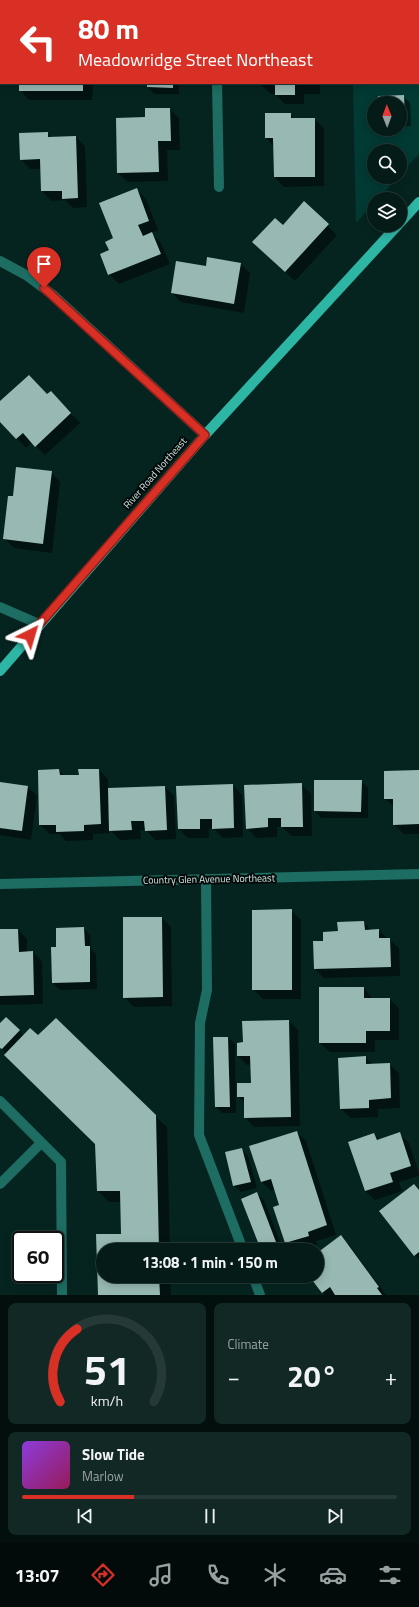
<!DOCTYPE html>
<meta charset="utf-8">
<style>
body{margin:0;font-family:"Titillium Web",sans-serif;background:#122825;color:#f1f3f6;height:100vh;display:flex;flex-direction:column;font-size:15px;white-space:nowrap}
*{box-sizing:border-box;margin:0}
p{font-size:13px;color:#97a1a2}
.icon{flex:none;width:22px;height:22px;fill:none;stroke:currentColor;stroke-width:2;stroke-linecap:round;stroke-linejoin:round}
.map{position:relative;height:1295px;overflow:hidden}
.drawer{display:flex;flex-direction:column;gap:8px;padding:8px;background:#020f0d;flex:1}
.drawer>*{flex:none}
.hud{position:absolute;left:0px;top:0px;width:419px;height:84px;box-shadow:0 2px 10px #0003,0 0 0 1px #253937;background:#d93025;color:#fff;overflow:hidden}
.needle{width:26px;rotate:359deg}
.tools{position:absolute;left:367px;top:96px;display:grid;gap:8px}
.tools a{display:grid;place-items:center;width:40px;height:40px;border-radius:50%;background:#041b18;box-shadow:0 2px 10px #0003,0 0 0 1px #253937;font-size:20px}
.speed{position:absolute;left:12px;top:1231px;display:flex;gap:8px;font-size:20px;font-weight:700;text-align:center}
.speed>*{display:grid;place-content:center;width:52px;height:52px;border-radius:50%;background:#041b18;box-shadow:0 2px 10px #0003,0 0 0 1px #253937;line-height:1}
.speed .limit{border:2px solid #111;border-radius:6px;background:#fff;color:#111}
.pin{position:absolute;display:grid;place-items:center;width:34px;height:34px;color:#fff;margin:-41px -17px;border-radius:50% 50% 50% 0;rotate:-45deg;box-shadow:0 0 4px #0007}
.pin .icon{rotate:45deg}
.me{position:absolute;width:44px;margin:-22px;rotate:40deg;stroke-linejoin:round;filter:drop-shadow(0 0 3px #0008)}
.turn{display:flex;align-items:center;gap:14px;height:84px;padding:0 12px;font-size:18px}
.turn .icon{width:52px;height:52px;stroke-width:2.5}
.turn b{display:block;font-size:28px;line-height:34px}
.big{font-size:30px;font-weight:700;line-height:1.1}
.drawer .tile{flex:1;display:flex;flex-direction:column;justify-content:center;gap:6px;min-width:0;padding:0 14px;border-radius:8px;background:#122825}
.drawer .dial{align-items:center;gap:0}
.dial svg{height:104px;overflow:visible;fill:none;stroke:#253937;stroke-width:7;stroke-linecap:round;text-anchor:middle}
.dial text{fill:#f1f3f6;stroke:none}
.song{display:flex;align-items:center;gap:12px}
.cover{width:48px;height:48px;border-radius:6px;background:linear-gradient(135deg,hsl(270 70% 55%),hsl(330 70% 35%))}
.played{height:4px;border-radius:2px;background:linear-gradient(90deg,#d93025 30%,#253937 30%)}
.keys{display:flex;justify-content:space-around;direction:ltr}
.heat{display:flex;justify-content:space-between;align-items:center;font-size:22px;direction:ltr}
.drawer .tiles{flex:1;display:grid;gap:8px;grid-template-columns:1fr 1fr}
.tile:last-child{grid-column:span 2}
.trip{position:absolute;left:96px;top:1243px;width:228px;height:40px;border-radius:20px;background:#041b18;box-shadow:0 2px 10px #0003,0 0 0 1px #253937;font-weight:700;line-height:40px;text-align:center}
.menu{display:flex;height:64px;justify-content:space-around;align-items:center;background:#020b0a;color:#97a1a2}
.menu .icon{width:28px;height:28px}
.menu .current{color:#d93025}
.menu b{font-size:18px;color:#f1f3f6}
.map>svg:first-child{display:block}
.green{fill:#003a33;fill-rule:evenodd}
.shadow{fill:#0007}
.building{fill:#98b9b3}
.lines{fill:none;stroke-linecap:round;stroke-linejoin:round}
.service{stroke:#1d6d62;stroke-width:10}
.minor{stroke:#1d6d62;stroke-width:10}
.primary{stroke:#2eb6a5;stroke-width:10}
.route-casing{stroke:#8d1f18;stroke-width:10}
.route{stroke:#d93025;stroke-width:7}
.labels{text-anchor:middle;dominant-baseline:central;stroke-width:4;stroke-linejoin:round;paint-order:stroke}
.street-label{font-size:10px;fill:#d7e8e5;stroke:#020b09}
</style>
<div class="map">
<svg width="419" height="1295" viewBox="0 0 419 1295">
<rect width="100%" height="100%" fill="#052420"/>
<!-- green -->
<path class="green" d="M352,0h67v154l-19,21v-24h-26v26h24l-20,22h-4v4l-18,20 -3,-140h65v-82zM374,103h26v26h-26z"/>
<!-- shadow -->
<path class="shadow" d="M262,0h57v1h-57z
M20,83h73l-1,17h-63l-9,-10z
M148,83h31v11h-25l-6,-7z
M261,83h59v11h-16v10h-19l-10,-10h-4l-10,-9z
M403,96l7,7 1,23 -11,1v-24h-21z
M170,109l9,9 1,32h-13l1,31 -40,1 -10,-9 28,-55z
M290,114l6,5h18l10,9v58l-40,1 -9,-10 -1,-30 -8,-9z
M47,133l5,5 24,-1 9,9 2,61 -14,1 -8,-8 -14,1 -9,-10 -1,-22h-11l-9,-10z
M137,190l9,9 12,31 -7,3 10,10 9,21 -51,20 -10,-10 1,-23z
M304,203l33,32 -42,46 -32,-29 20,-26z
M241,264l9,9 -6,40 -63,-11 -9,-9 35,-26z
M47,395l13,7 20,21 -35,32 -13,-13 -6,6 -26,-28v-18z
M51,472l9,10 -8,71 -38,-5 -10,-10 10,-41z
M59,770l6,6h15l19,-6 9,9v10l57,-2 9,9 2,43 -21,1 -9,-10h-6l1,9 -21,1 -10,-10v3l-17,1v6l-27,1 -6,-7h-10l-10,-9 -1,-54z
M419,771v63h-15l-10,-10v-17l-9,-8z
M361,781l7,7v30h-47l-6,-7z
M0,783l28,4 9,9 -6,44 -31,-5z
M301,784l10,10 1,42h-20l-10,-9h-5v10l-21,1 -9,-10z
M233,785l9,10 1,42 -20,1 -10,-10 -4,1v9h-21l-9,-9z
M291,910l10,10v79h-38l-9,-9 -1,-79z
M162,918l9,9 1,79 -38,1 -10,-10z
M364,922l8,9 6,-1 21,18 1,28 -76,2 -9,-9 9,-27 15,-10z
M84,928l6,7 1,14 5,5 1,35 -37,1 -7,-7 4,-35z
M0,930h18l9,9v13h6l9,10 1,42 -43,1z
M364,988l9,11h16l10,9v32h-24v12h-45l-10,-9z
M6,1018l18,18 14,1 117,79 12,11 3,123h-67v26h67l1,19h-72l-2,-60h25l-1,-33h-12l-11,-11 -2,-47 -96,-97v-22z
M289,1021l9,9 2,96 -46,1 -9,-10v-14l-7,-7 14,-12 -1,-19h-4l-9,-9 6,-13z
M228,1038l7,6 1,69h-14l-6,-6z
M365,1057l7,7h17l10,9 1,35 -22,1v8l-27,1 -10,-9z
M297,1132l9,9 30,94 -20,6 2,4 -16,5h-9l-7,-7 -12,-35 7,-2 -5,-17 -5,2 -9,-9z
M374,1134l6,6 19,-6 10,9 10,30v3l-20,6 3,9 -27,9 -10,-9z
M242,1149l6,7 9,32 -16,4 -7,-6z
M419,1190v69l-4,-4z
M257,1194l7,6 19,50h-21z
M341,1237l9,9 36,49h-61l-2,-2 -12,-17h6v-22z"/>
<!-- building -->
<path class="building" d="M19,83h64v8h-64z
M147,83h26v5l-26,-1z
M260,83h51v2h-16v10h-20v-10h-15z
M404,95l1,25h-5v-17h-22v-7z
M145,108h25l1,33h-13l1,31 -42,1 -1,-55 29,-1z
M265,113h26v5h24v59h-41l-1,-39h-8z
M48,132v5l28,-1 2,62 -16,1v-8h-21l-1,-32 -20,1 -1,-27z
M137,188l12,33 -11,4 5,11 9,-4 9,22 -53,21 -8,-21 9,-4 -4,-8 8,-4 -14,-35z
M304,201l25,23 -44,48 -33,-30 23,-24 8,7z
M207,257l34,6 -7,41 -63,-11 5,-32 30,5z
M29,375l18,19 4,-3 20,22 -36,34 -12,-14 -7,6 -16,-17v-21z
M16,467l36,4 -9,73 -40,-5 5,-43h5z
M59,769l1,6h19l-1,-6h21l2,55 -17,1v6l-28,1v-7h-17l-1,-55z
M419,770v54l-26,1v-26h-9v-28z
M314,780h48l-1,32 -47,-1z
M0,782l28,4 -6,45 -22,-3z
M302,783l1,44h-22v-9h-13v9l-22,2 -2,-44z
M233,784l1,44 -22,1v-10h-12v10h-22l-2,-43z
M165,786l2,44 -22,1 -1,-10h-13l1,9 -23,1 -1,-43z
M292,909v81h-40v-80z
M123,917h39l1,80 -40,1z
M364,921l1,9 14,-1v9h11l1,29 -77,2 -1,-28h10v-9l15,-1 -1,-9z
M84,927l1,19h5v36l-38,1 -1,-36h5v-19z
M0,929h18l1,23 14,-1 1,44 -34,1z
M319,987h45v11h26v33h-24v12h-47z
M6,1017l14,13 -18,19 -2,-1v-25z
M56,1018l100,97 3,135h-56v26h56l1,19h-62l-2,-61h25l-1,-43h-23l-2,-47 -91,-89 26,-27 8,7z
M289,1020l2,97 -47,1v-21h-7v-14h14l-1,-27h-13v-13l6,-1 -1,-21z
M213,1037h15l2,70h-15z
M366,1056v8l24,-1 1,35 -22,2v8l-29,1 -2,-51z
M297,1131l30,94 -19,7 1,4 -24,7 -12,-36 6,-2 -8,-26 -10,3 -12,-36z
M400,1132l11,34 -21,7 3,9 -28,9 -17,-49 26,-9 3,7z
M242,1148l9,34 -18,4 -8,-34z
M414,1184l5,6v62l-5,4 -35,-45z
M257,1192l22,58h-18l-20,-51z
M341,1235l38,52 -2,1 5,7h-47l-5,-8 -8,6 -13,-17h8v-23z"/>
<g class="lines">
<!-- service -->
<path class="service" d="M0,1101l61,61 1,133
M0,1184l41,-41"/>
<!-- minor -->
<path class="minor" d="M216,0v1
M217,83l2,104
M0,261l26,14 27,20 152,140
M0,607l39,17
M206,879l1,111 -7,33 -1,112 44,115
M0,884l419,-10
M253,1276l7,19"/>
<!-- primary -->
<path class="primary" d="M400,223l19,-21
M0,671l205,-236 193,-210"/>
</g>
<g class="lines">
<defs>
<path id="route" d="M30,635l175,-200 -161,-147"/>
</defs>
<!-- route casing -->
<use href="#route" class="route-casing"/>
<!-- route -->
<use href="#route" class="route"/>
</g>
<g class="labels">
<!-- street labels -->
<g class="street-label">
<text transform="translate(155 473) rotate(-49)">River Road Northeast</text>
<text transform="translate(209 879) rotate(-1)">Country Glen Avenue Northeast</text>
</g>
</g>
</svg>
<div class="tools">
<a><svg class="needle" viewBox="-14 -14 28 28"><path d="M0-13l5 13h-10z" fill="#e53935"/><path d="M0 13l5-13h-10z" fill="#97a1a2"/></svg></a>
<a><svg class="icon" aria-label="search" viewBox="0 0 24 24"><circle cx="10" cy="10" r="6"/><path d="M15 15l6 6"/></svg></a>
<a><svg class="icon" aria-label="layers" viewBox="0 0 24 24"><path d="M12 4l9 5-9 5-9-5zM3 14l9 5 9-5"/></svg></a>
</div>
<div class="speed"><div class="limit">60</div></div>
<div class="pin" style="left:44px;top:288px;background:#d93025"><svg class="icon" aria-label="arrive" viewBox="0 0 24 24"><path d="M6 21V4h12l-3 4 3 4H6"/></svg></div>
<svg class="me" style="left:30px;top:635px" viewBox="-20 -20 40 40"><path d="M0-17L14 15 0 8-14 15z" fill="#d93025" stroke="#fff" stroke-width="4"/></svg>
<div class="trip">13:08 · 1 min · 150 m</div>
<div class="hud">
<div class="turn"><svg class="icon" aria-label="left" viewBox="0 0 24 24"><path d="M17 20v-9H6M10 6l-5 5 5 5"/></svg><div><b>80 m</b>Meadowridge Street Northeast</div></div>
</div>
</div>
<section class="drawer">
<div class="tiles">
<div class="tile dial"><svg viewBox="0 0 100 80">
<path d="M14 69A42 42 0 1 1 86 69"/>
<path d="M14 69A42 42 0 0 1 27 13" stroke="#d93025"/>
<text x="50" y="56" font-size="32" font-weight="700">51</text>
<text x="50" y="72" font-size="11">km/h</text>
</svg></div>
<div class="tile"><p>Climate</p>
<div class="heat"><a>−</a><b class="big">20°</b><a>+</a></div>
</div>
<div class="tile">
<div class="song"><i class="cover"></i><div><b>Slow Tide</b><p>Marlow</p></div></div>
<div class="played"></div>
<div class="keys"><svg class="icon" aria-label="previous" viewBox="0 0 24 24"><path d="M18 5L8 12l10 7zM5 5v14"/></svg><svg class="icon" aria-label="pause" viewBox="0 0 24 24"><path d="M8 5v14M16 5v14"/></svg><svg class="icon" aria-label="next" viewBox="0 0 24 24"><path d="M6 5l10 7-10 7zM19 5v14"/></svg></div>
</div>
</div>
</section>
<nav class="menu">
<b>13:07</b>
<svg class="icon current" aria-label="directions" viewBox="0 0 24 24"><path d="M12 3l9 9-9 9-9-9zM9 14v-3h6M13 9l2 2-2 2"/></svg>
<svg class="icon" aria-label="music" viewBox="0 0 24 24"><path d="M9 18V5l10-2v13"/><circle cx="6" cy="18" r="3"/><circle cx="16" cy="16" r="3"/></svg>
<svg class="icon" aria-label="phone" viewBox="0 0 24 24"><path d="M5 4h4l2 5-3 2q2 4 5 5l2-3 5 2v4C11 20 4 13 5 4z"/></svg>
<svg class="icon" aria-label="climate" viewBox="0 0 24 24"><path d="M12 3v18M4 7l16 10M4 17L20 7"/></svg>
<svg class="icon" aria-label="car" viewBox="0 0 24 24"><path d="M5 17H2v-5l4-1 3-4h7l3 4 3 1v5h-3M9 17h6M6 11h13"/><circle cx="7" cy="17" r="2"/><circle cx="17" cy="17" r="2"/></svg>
<svg class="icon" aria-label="filters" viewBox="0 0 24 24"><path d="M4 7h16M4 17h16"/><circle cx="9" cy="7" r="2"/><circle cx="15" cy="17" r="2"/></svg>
</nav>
